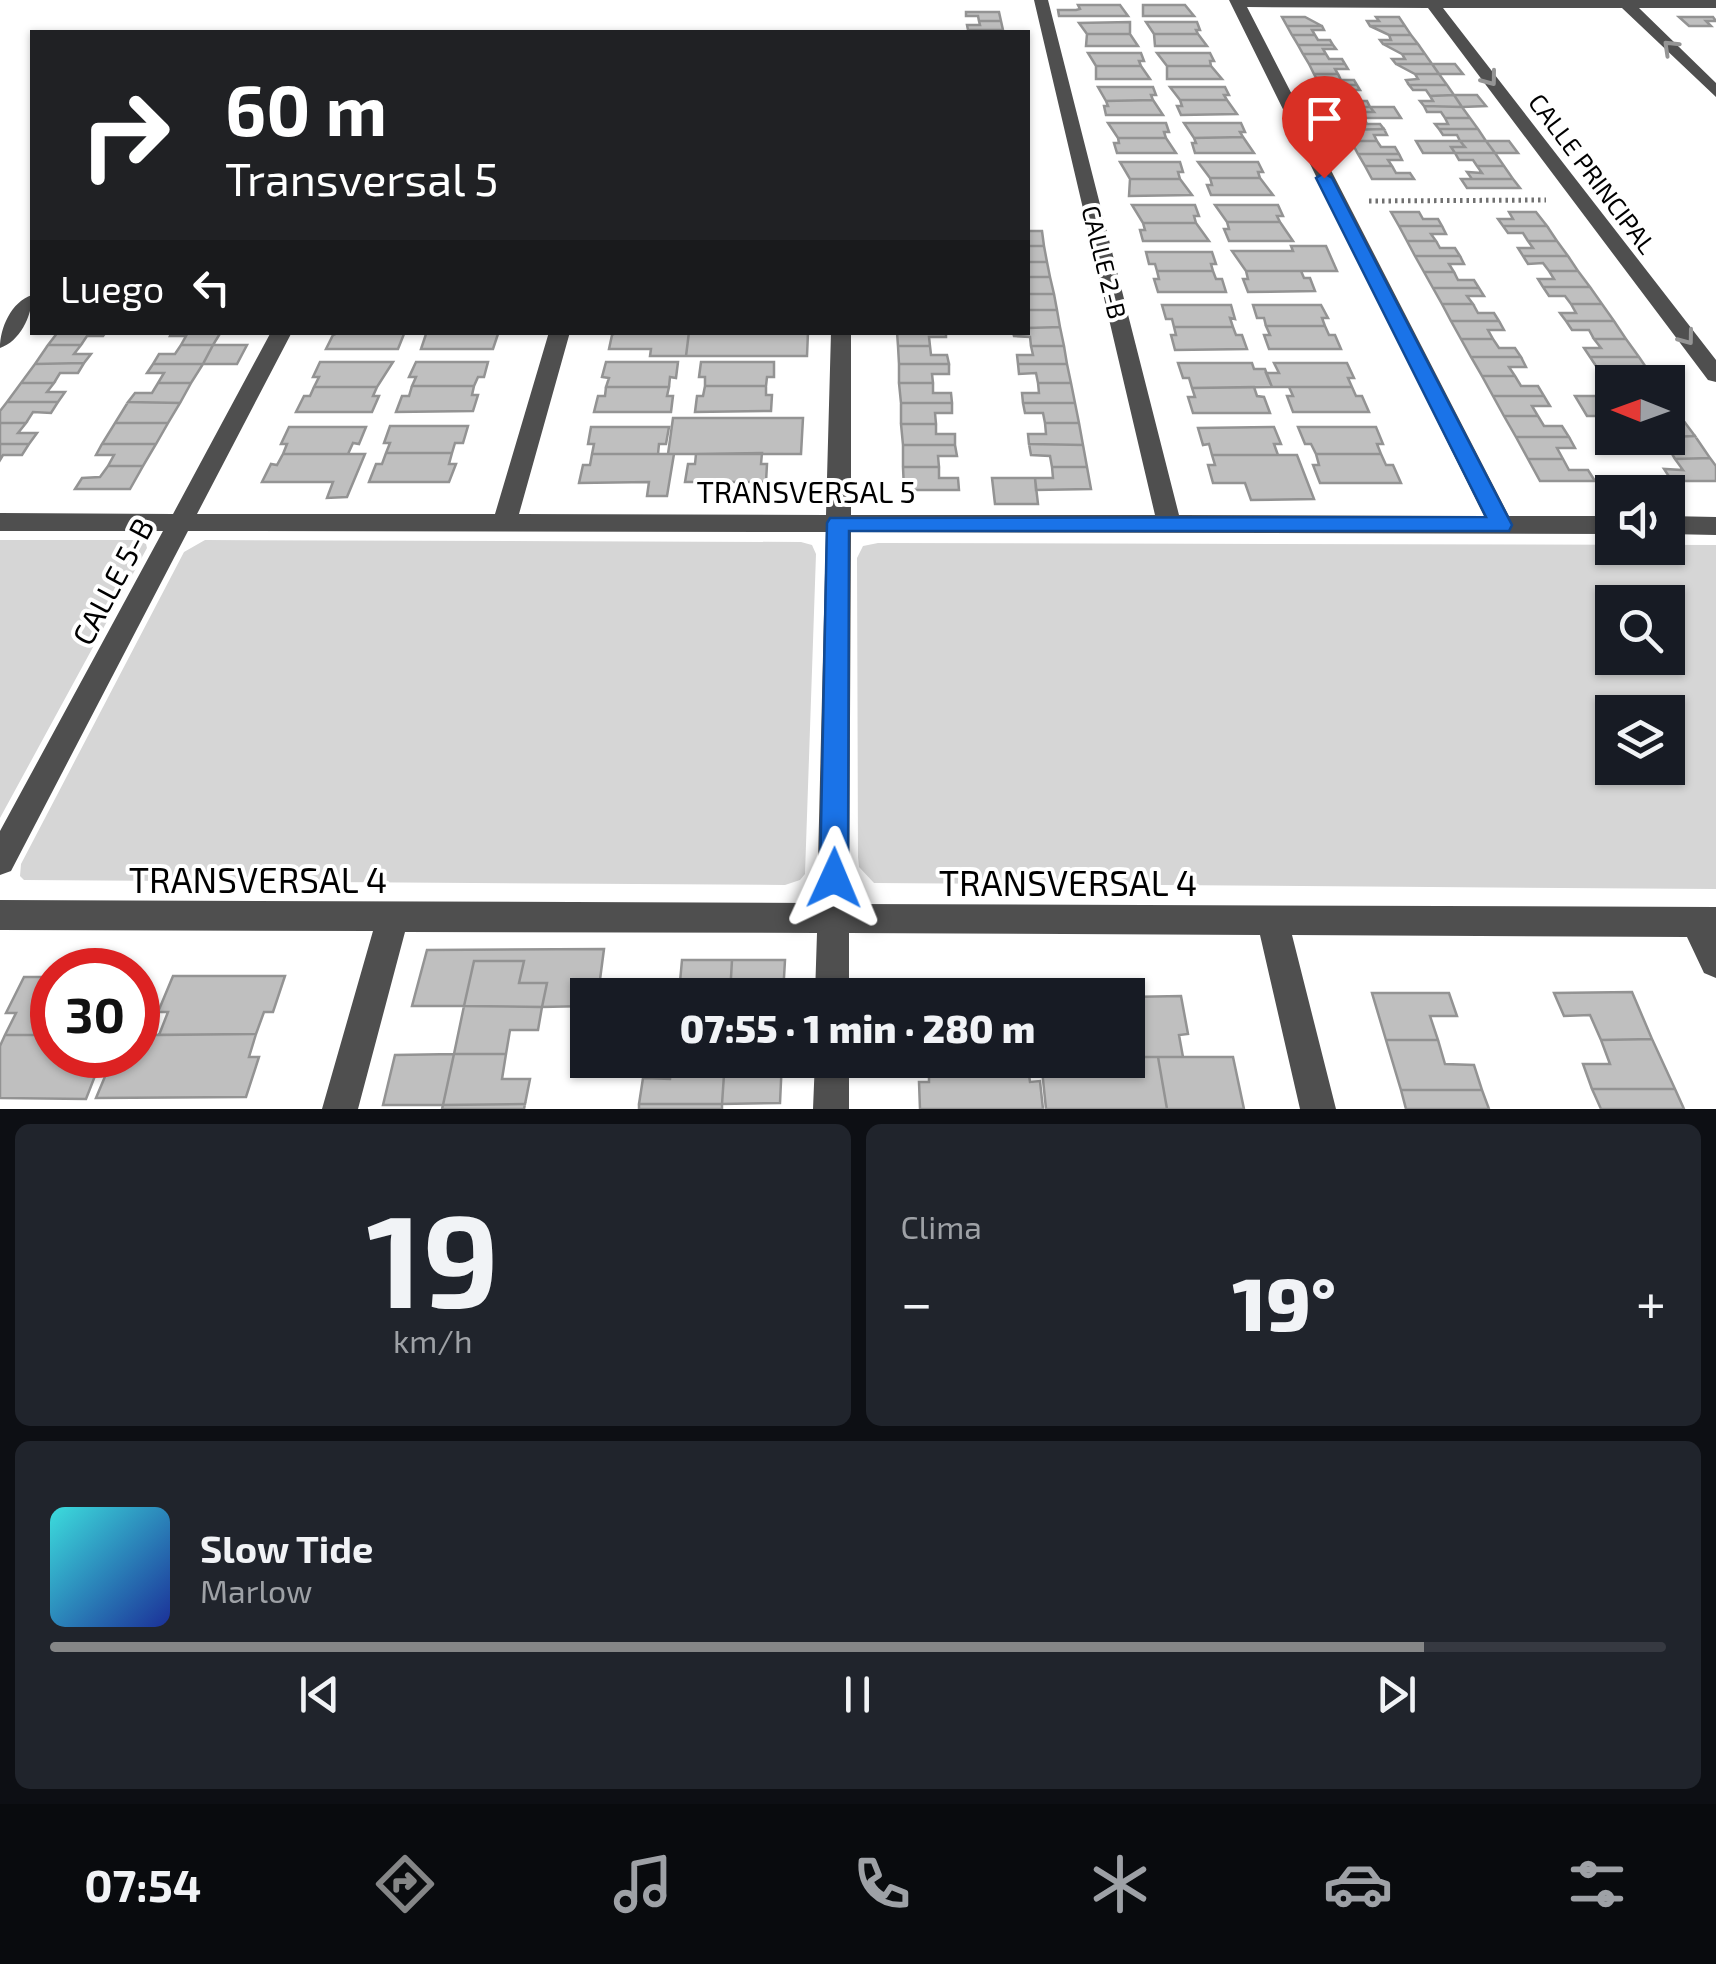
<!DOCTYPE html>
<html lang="es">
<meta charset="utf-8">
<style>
body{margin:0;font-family:"Exo 2",sans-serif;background:#20242c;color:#f1f3f6;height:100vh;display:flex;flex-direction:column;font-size:38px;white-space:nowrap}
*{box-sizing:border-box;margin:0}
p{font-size:32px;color:#9ea1a6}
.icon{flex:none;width:55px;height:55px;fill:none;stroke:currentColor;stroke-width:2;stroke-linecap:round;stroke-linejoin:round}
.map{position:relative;height:1109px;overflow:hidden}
.drawer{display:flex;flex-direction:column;gap:15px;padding:15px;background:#0d0f14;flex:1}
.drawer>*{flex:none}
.hud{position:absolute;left:30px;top:30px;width:1000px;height:305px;border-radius:0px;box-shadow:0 2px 8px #0004;background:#202124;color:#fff;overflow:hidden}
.needle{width:65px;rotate:271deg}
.buttons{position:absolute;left:1595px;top:365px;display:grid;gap:20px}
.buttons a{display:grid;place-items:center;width:90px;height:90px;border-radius:0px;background:#171b24;box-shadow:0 2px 8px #0004;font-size:50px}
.speed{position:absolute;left:30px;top:948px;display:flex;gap:20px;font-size:50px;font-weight:700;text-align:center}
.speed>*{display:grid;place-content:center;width:130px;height:130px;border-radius:50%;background:#171b24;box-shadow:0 2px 8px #0004;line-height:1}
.speed .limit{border:15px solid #d22;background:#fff;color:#111}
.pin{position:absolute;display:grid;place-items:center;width:85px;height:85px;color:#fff;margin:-102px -42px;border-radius:50% 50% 50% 0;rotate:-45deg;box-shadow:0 0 10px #0007}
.pin .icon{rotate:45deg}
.me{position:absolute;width:110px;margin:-55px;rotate:1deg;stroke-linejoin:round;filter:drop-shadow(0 0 8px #0008)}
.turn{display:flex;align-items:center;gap:35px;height:210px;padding:0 30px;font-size:45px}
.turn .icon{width:130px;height:130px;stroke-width:2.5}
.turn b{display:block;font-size:70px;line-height:85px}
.then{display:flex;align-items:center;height:95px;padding:0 30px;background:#0003;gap:20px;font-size:38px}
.big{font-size:75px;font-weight:800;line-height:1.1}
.drawer .widget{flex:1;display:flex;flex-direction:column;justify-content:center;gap:15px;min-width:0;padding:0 35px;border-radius:15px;background:#20242c}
.drawer .dial{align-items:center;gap:0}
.dial b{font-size:130px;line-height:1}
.song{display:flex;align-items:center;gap:30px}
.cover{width:120px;height:120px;border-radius:15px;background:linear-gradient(135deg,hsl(180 70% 55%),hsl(230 70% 35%))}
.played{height:10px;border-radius:5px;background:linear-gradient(90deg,#858687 85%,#363941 85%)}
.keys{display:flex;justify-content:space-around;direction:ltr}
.heat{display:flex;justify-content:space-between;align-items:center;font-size:55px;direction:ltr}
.drawer .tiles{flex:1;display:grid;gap:15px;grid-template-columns:1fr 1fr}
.widget:last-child{grid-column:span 2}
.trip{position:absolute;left:570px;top:978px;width:575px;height:100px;border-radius:0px;background:#171b24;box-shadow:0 2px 8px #0004;font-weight:800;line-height:100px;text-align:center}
.dock{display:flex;height:160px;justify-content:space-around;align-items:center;background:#090b0e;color:#9ea1a6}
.dock .icon{width:70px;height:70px}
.dock .active{color:#858687}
.dock b{font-size:45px;color:#f1f3f6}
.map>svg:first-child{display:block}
.green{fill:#d6d6d6;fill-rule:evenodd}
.building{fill:#bfbfbf;stroke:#939393;stroke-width:2.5}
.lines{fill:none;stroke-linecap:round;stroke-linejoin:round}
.path{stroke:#717171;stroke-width:5;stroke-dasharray:2.5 4;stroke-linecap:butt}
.minor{fill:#4f4f4f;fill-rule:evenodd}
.oneway{stroke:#959595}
.route{fill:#1a73e8;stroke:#114b97;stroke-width:2.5}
.labels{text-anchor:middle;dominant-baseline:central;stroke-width:8;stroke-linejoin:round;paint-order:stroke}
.far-street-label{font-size:25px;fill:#000;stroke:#fff}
.street-label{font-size:30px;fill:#000;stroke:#fff}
.near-street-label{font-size:35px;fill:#000;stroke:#fff}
</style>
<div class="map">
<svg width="1716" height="1109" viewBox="0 0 1716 1109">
<rect width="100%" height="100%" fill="#fff"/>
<!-- green -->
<path class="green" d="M0,540h137l9,4 1,4 -147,270z
M205,540l596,2 11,3 4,9 -11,320 -5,6 -15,5 -761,-5 -4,-4 1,-12 163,-312z
M878,543l838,2v344l-842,-6 -15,-16 -1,-10 -1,-299 6,-12zM1612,602h56v56h-56zM1668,712v56h-56v-56z"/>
<!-- building -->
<path class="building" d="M1078,5h42l8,11h-69l-1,-6h18l4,-1z
M1143,5h42l9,11h-51z
M966,12h33l2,9h-22l-1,-5h-12z
M1282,17h23l17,9h-35z
M1376,17h23l6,9h-35l-3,-5h12z
M1679,17h34l3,4h-10l5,5h-22z
M979,21h22l2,9h-35l-1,-5h13z
M1130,22v12h-43l-8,-11z
M1146,22h51l3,8h-4l2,4h-44z
M1287,26h35l2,4h-12l3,5h-23z
M1370,26h35l6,9h-22z
M1087,34h43l8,12h-52z
M1154,34h44l9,12h-52z
M1292,35h23l3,5h12l3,5h-35z
M1389,35h22l7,9h-35l-3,-4h11z
M1383,44h35l7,10h-23z
M1298,45h35l3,4h-13l3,5h-23z
M1088,53h53l3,8h-5l2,5h-45z
M1157,53h53l4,8h-4l1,5h-44z
M1303,54h23l3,5h13l3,5h-36z
M1402,54h23l7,10h-36l-4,-5h13z
M1309,64h36l3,5h-13l3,5h-24z
M1396,64h36l7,10h-24z
M1432,64h23l8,10h-24z
M1096,66h45l9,13h-54z
M1167,66h44l11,13h-55z
M1314,74h24l3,6h13l3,5h-37z
M1415,74h24l8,11h-38l-3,-5 12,-1z
M1320,85h37l3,5h-13l4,6h-25z
M1409,85h38l7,10 -24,1 -4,-6h-13z
M1098,87h55l3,8h-5l2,5 -47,1z
M1170,87h55l4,8h-5l3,5h-47z
M1454,95l8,12 -38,-1 -4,-5h13l-3,-5z
M1454,95h23l9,11 -24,1z
M1326,96h25l3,5h13l3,6h-38z
M1153,100l10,15h-57l-2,-9h4l-2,-5z
M1180,100h47l10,14 -56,1 -4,-9h5z
M1424,106l38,1 8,11h-25l-4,-6h-14z
M1332,107h38l4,5h-14l4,6h-26z
M1370,107h24l7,11h-37l-4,-6h14z
M1313,118h25l7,12h-26z
M1338,118h26l3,6h13l4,5 -39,1z
M1445,118h25l8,11h-39l-4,-5h13z
M1108,123h58l3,9h-5l2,6h-48z
M1184,123h57l4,9h-5l3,5 -49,1z
M1384,129l3,6h-13l3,6h-26l-6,-11z
M1439,129h39l8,12h-26l-3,-6h-14z
M1243,137l11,16h-59l-3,-10h4l-2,-5z
M1118,138h48l10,15h-59l-3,-10h5z
M1351,141h26l4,6h14l4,7h-41z
M1416,141h44l5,6h-14l4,6h-32z
M1460,141h26l9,12h-40l-4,-6h14z
M1486,141h23l9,12h-23z
M1455,153h40l9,13h-27l-4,-6h-14z
M1358,154h41l3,6h-14l4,6h-27z
M1120,162h60l3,10h-5l2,7h-50z
M1198,162h60l5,10h-5l2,6h-50z
M1365,166h27l4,7h14l4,6h-42z
M1477,166h27l9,13h-41l-5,-7 15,1z
M1210,178h50l13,17h-62l-4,-10h5z
M1130,179h50l12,16 -63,1z
M1461,179h52l7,9h-53z
M1132,205h63l4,11h-5l2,7h-53z
M1215,205h63l5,11h-6l3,6h-53z
M1391,212h28l4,7h15l4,7h-43z
M1509,212h27l11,14h-44l-5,-7h15z
M1227,222h53l13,19h-64l-5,-12h5z
M1143,223h53l13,18h-66l-3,-11h5z
M1399,226h43l4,8h-15l5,7h-29z
M1503,226h44l10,15h-29l-5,-8h-15z
M1028,231h14l2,15h-16z
M1407,241h29l4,7h15l5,8h-45z
M1528,241h29l11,15h-45l-5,-8h15z
M1028,246h16l3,16h-19z
M1291,246h35l11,25h-91l-14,-20h61z
M1146,252h66l4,12h-5l2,7h-56l-2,-7h-6z
M1415,256h45l4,8h-15l5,8h-30z
M1523,256h45l10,15h-29l-6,-8 -15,1z
M1028,262h19l3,15h-22z
M1157,271h56l3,8h6l4,13h-68l-4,-13h5z
M1246,271h55l3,7h6l5,13 -67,1 -5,-13h5z
M1549,271h29l12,16h-47l-5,-8h16z
M1424,272h30l4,8h16l5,8h-46z
M1028,277h22l4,17h-26z
M1543,287h47l12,17h-31l-6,-8h-16z
M1433,288h46l5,8h-17l6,8h-31z
M1028,294h26l3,16h-29z
M1442,304h31l5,9h16l5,8h-48z
M1571,304h31l12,17h-48l-6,-8h16z
M1162,305h69l4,14 -5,-1 3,9h-59l-2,-8h-6z
M1253,305h68l7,13h-6l3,8h-59l-2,-8h-7z
M1028,310h29l3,17 -32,1z
M1451,321h48l5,9h-16l5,9h-32z
M1566,321h48l12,18h-32l-5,-9h-17z
M1266,326h59l4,9h6l6,14h-72l-5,-14h6z
M1060,327l4,19h-33l-1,-9 -16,-1 -1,-4h15v-4z
M1174,327h59l3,8h6l5,14 -72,1 -4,-15h5z
M58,332h48l-3,4h-16l-6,9h-33z
M172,332h49l-8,13h-32l5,-9h-16z
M340,332h59l5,2 -6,15h-72l7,-14z
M433,332h59l6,2 -5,15h-72l5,-15z
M618,332h71l-3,24h-36l1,-7h-42l3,-14z
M689,332h119l-1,24h-121z
M897,332h49v5h-17l1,9h-32z
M1461,339h32l6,9h16l6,9h-50z
M1594,339h32l13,18h-49l-6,-9h17z
M48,345h33l-7,9h17l-7,9 -49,1z
M181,345h32l-10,19h-50l6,-10h16z
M213,345h34l-10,19h-34z
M898,346h32l1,9h16l2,9h-50z
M1031,346h33l3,18h-49l-1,-9h16z
M1471,357h50l5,10h-17l6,9h-33z
M1590,357h49l13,19h-32l-6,-9 -18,-1z
M320,362h73l-16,25h-63l5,-10h-6z
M416,362h72l-4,15h-6l-4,9h-62l4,-9h-7z
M606,362h72l-2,16 -6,-1 -1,10h-63l3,-9 -7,-1z
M701,362h73v15h-7l-1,9h-61v-9h-6z
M84,363l-6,10h-18l-6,10h-33l14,-19z
M1178,363h74l2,6h11l7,18 -80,1 -3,-10h-6z
M1274,363h73l7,15h-6l4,9h-80l-6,-14h13z
M153,364h50l-12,19h-33l6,-10h-17z
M899,364h50v10h-17l1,9h-34z
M1018,364h49l4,19h-33l-2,-10 -17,1z
M1482,376h33l6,10h17l6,10h-51z
M21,383h33l-7,9h18l-7,10h-51z
M158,383h33l-11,20 -52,-1 7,-9h17z
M899,383h34v10h18l1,10h-51z
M1038,383h33l4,20h-52l-1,-10h17z
M412,386h62l-2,9h6l-5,16 -77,1 6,-16h7z
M705,386h61v9h6l-1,16 -76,1 2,-16h6z
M314,387h63l-4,9h6l-7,16h-76l8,-16h6z
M606,387h63l-2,9h6l-2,16h-77l4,-16h7z
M1254,387l3,9 7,1 6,16h-77l-5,-16h7l-3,-9z
M1289,387h63l4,9h6l7,16h-76l-6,-16h6z
M1493,396h51l6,10h-18l6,10h-34z
M1575,396h37v20h-25z
M7,402h51l-7,11 -18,-1 -7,11h-26v-12z
M128,402l52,1 -12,20h-53z
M901,403h51v10h-17l1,11h-35z
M1023,403h52l4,20h-34l-2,-10h-18z
M1504,416h34l6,10h18l7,11h-53z
M1668,416h12l15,20 -27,1z
M673,418h130l-2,36h-133z
M0,423h26l-8,10h19l-8,11h-29z
M115,423h53l-12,21h-54z
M1045,423h34l4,22 -54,-1 -1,-10h18z
M901,424h35v10h19v11h-52z
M390,426h78l-5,17h-8l-3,10h-66l4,-10h-6z
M289,427h77l-7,17 -6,-1 -5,11h-65l4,-10h-6z
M591,427h78l-3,17h-7l-1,10h-66l2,-10h-6z
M1274,427l7,17h-7l4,11h-66l-3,-11 -6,1 -5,-17z
M1298,427h78l7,17h-6l4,10h-65l-5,-10h-6z
M1695,436l15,22 -35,1 -7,-12h-19l-6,-9z
M1516,437h53l6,11h-18l6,11h-35z
M0,444h29l-7,11h-19l-3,5z
M102,444h54l-13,22h-35l6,-11h-18z
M1029,444l54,1 4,22h-35l-2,-11 -19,-1z
M903,445h52l2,11h-19l1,11h-36z
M386,453h66l-3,11h7l-7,18h-80l7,-18h6z
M762,453l-1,11h6l-1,18h-81l3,-18h7l1,-10z
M283,454h82l-18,43 -20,1 6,-16h-71l9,-18 6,1z
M592,454h82l-7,42h-20l2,-14 -70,1 4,-18h7z
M1316,454h65l5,11h7l8,18h-81l-7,-18h6z
M1212,455h85l17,44 -63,1 -6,-17h-32l-5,-18h7z
M1710,458l6,8v15h-44l-8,-12 19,1 -8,-11z
M1528,459h35l6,11h19l7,11h-55z
M108,466h35l-13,23h-55l7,-11 18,-1z
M903,467h36v11h19l1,12h-55z
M1052,467h35l4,22 -55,1 -1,-12h18z
M992,478h43l3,26h-43z
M604,949l-6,46h-10v11l-46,1 5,-24h-28l5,-22h-50l-10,45h-52l15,-56z
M682,960h50l-2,35h-78l2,-12 26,-1z
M732,960h53l-2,35h-53z
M474,961h50l-5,22h28l-5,24 -78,-1z
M173,976h112l-12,36h-9l-8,22 -97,1 9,-23h-10z
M24,977h28v58h-47l11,-22h-10z
M1632,992l20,47 -51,1 -11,-25 -26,1 -10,-23z
M1372,993h77l8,23h-27l8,24h-52z
M1181,996l7,38 -9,1 4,22h-55v-60z
M464,1006l78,1 -4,23h-28l-4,24h-52z
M256,1034l-7,23h10l-13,40 -150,1 18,-43h24v-20z
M5,1035h47v20l50,3 -16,41 -86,-1v-52z
M1652,1039l23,50h-83l-9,-25h27l-9,-24z
M1386,1040h52l7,24 29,1 8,25h-81z
M454,1054l-11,51h-60l12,-50z
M454,1054h52l-4,25h28l-5,25 -82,1z
M1128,1057h30l9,52h-121l-5,-49z
M1158,1057h75l11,52h-77z
M672,1060h53l-3,44h-83l4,-26 27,1z
M725,1060h57l-2,43 -58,1z
M929,1060h98l3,22 10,-1 3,28h-123l-1,-27h10z
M1592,1089h83l9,20h-83z
M1401,1090h81l7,19h-83z
M525,1104l-1,5h-82l1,-4z
M639,1104h83v5h-83z"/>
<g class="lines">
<!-- path -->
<path class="path" d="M1369,201l177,-1"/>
<!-- minor -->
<path class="minor" d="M1034,0h14l131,515 305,1 -255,-516h487v8h-77l77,75v14l-94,-89h-179l273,352v22l-8,-2 -280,-372 -181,-1 262,509h103v18l-761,-2 -2,372 867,3v71l-12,-5 -17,-36 -395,-2 44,174h-36l-40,-174 -411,-2v62h-34l2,-62 -412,-1 -47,177h-36l51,-178 -373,-1v-30l817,3 9,-371 -638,-1 -177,340 -11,4v-44l163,-300h-163v-18l173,1 98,-182h21l-95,182h298l54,-182h21l-51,182 307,1 5,-183h20v183h304z
M32,295c1,19 -12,47 -32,53 0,-20 11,-46 32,-53z
M1668,516l48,1v18l-48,-1z
M815,1060h34v49h-36z"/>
</g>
<!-- one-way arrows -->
<defs><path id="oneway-chevron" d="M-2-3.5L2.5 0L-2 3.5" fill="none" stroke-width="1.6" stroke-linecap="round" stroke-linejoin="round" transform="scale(2.5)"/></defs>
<g class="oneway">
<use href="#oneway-chevron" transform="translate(1670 47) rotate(-136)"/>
<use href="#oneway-chevron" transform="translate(1490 79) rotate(53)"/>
<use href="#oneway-chevron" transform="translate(1687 338) rotate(53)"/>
</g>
<!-- route -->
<path class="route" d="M1324,173l8,5 180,347 -3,6h-660l-1,347 -4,10 -10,3 -10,-3 -4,-10 7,-355 3,-5 656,-1 -170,-339z"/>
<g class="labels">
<!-- far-street labels -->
<g class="far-street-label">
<text transform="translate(1593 173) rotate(53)">CALLE PRINCIPAL</text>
<text transform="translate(1105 262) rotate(76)">CALLE 2-B</text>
</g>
<!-- street labels -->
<g class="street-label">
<text x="806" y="491">TRANSVERSAL 5</text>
<text transform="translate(112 581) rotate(-62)">CALLE 5-B</text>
</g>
<!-- near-street labels -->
<g class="near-street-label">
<text x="258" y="879">TRANSVERSAL 4</text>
<text x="1068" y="882">TRANSVERSAL 4</text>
</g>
</g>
</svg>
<div class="buttons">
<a><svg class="needle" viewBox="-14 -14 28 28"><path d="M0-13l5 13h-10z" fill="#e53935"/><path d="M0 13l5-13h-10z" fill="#9ea1a6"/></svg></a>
<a><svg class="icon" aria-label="sound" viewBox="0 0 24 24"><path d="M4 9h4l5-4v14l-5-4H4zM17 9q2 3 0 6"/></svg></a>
<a><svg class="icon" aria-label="search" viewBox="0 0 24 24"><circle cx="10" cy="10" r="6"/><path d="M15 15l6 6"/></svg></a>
<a><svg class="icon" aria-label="layers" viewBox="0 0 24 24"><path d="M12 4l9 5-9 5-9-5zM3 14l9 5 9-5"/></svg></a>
</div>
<div class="speed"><div class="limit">30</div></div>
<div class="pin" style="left:1324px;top:178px;background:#d93025"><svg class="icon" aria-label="arrive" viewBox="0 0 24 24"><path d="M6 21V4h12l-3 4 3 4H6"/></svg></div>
<svg class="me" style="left:834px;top:878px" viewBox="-20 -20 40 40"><path d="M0-17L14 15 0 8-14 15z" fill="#1a73e8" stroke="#fff" stroke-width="4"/></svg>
<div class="trip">07:55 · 1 min · 280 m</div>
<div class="hud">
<div class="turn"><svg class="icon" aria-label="right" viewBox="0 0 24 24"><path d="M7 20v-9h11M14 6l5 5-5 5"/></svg><div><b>60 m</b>Transversal 5</div></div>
<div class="then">Luego<svg class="icon" aria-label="left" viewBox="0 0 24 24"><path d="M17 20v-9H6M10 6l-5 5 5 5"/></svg></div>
</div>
</div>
<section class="drawer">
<div class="tiles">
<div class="widget dial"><b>19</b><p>km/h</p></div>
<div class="widget"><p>Clima</p>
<div class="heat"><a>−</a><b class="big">19°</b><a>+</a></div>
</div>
<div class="widget">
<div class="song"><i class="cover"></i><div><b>Slow Tide</b><p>Marlow</p></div></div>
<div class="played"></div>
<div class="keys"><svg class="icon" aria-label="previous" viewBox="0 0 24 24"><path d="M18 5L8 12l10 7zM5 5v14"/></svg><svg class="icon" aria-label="pause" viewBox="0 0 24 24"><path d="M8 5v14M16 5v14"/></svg><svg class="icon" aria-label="next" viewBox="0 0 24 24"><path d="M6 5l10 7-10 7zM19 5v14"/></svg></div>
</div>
</div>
</section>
<nav class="dock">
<b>07:54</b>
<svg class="icon active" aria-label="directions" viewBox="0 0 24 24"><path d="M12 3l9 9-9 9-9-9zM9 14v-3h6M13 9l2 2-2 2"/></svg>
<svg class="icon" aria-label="music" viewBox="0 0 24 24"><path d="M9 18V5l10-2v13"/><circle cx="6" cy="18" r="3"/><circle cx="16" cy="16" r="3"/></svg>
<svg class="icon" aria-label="phone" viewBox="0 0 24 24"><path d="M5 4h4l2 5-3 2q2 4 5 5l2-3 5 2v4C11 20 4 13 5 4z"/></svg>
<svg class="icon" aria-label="climate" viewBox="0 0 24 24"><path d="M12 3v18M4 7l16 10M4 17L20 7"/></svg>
<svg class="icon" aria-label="car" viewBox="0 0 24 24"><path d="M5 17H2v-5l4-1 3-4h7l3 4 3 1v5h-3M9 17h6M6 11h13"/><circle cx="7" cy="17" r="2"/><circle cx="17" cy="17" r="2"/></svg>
<svg class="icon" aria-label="filters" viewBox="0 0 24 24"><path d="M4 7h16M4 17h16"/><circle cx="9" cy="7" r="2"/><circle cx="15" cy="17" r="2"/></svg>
</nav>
